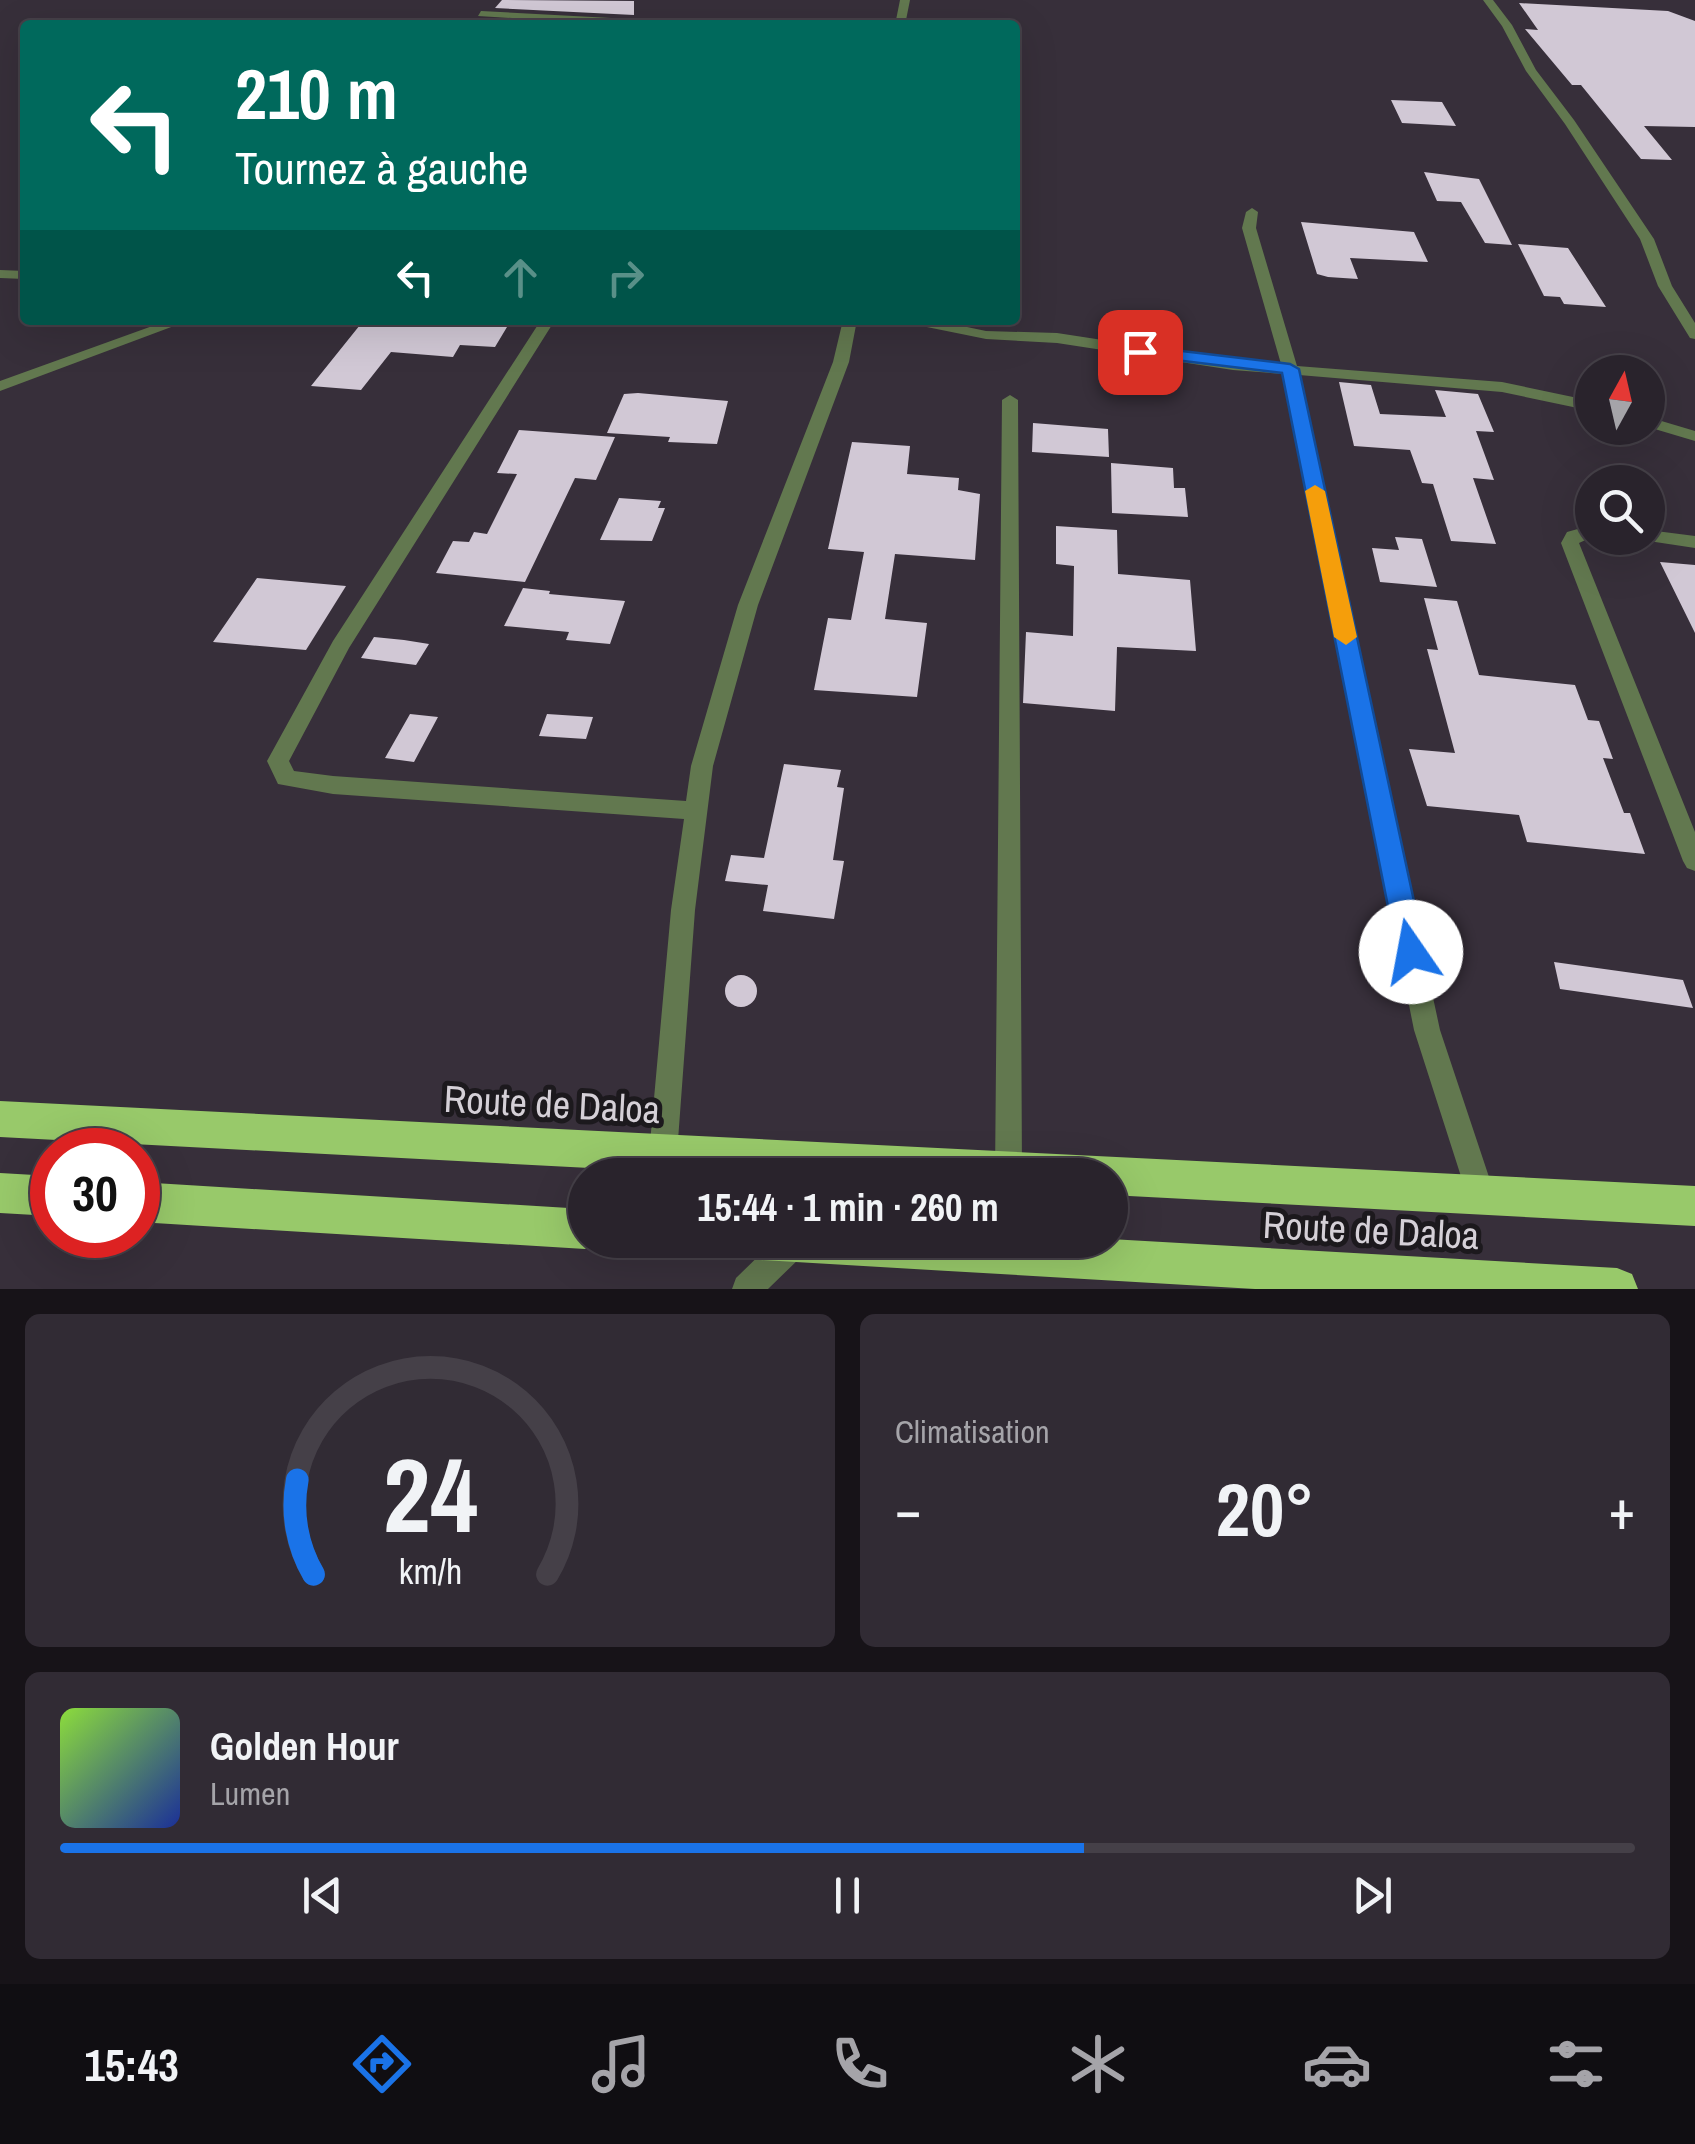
<!DOCTYPE html>
<html lang="fr">
<meta charset="utf-8">
<style>
body{margin:0;font-family:"Archivo Narrow",sans-serif;background:#312b34;color:#f1f3f6;height:100vh;display:flex;flex-direction:column;font-size:38px;white-space:nowrap}
*{box-sizing:border-box;margin:0}
p{font-size:32px;color:#a5a4a9}
.icon{flex:none;width:55px;height:55px;fill:none;stroke:currentColor;stroke-width:2;stroke-linecap:round;stroke-linejoin:round}
.map{position:relative;height:1289px;overflow:hidden}
.side{display:flex;flex-direction:column;gap:25px;padding:25px;background:#171318;flex:1}
.side>*{flex:none}
.guide{position:absolute;left:20px;top:20px;width:1000px;height:305px;border-radius:10px;box-shadow:0 10px 40px #0002,0 0 0 2px #454048;background:#00695c;color:#fff;overflow:hidden}
.needle{width:65px;rotate:8deg}
.tools{position:absolute;left:1575px;top:355px;display:grid;gap:20px}
.tools a{display:grid;place-items:center;width:90px;height:90px;border-radius:50%;background:#29232c;box-shadow:0 10px 40px #0002,0 0 0 2px #454048;font-size:50px}
.speed{position:absolute;left:30px;top:1128px;display:flex;gap:20px;font-size:50px;font-weight:700;text-align:center}
.speed>*{display:grid;place-content:center;width:130px;height:130px;border-radius:50%;background:#29232c;box-shadow:0 10px 40px #0002,0 0 0 2px #454048;line-height:1}
.speed .limit{border:15px solid #d22;background:#fff;color:#111}
.pin{position:absolute;display:grid;place-items:center;width:85px;height:85px;color:#fff;margin:-42px;border-radius:20px;box-shadow:0 5px 15px #0006}
.me{position:absolute;width:110px;margin:-55px;rotate:348deg;stroke-linejoin:round;filter:drop-shadow(0 0 8px #0008)}
.turn{display:flex;align-items:center;gap:35px;height:210px;padding:0 50px;font-size:45px}
.turn .icon{width:130px;height:130px;stroke-width:2.5}
.turn b{display:block;font-size:70px;line-height:85px}
.lanes{display:flex;align-items:center;height:95px;padding:0 50px;background:#0003;justify-content:center;gap:50px;direction:ltr}
.lanes .off{opacity:.35}
.big{font-size:75px;font-weight:700;line-height:1.1}
.side .tile{flex:1;display:flex;flex-direction:column;justify-content:center;gap:15px;min-width:0;padding:0 35px;border-radius:15px;background:#312b34}
.side .dial{align-items:center;gap:0}
.dial svg{height:260px;overflow:visible;fill:none;stroke:#454048;stroke-width:7;stroke-linecap:round;text-anchor:middle}
.dial text{fill:#f1f3f6;stroke:none}
.song{display:flex;align-items:center;gap:30px}
.cover{width:120px;height:120px;border-radius:15px;background:linear-gradient(135deg,hsl(90 70% 55%),hsl(230 70% 35%))}
.played{height:10px;border-radius:5px;background:linear-gradient(90deg,#1a73e8 65%,#454048 65%)}
.keys{display:flex;justify-content:space-around;direction:ltr}
.heat{display:flex;justify-content:space-between;align-items:center;font-size:55px;direction:ltr}
.side .tiles{flex:1;display:grid;gap:25px;grid-template-columns:1fr 1fr}
.tile:last-child{grid-column:span 2}
.trip{position:absolute;left:568px;top:1158px;width:560px;height:100px;border-radius:50px;background:#29232c;box-shadow:0 10px 40px #0002,0 0 0 2px #454048;font-weight:700;line-height:100px;text-align:center}
.menu{display:flex;height:160px;justify-content:space-around;align-items:center;background:#100e12;color:#a5a4a9}
.menu .icon{width:70px;height:70px}
.menu .selected{color:#1a73e8}
.menu b{font-size:45px;color:#f1f3f6}
.map>svg:first-child{display:block}
.building{fill:#d1c8d5}
.lines{fill:none;stroke-linecap:round;stroke-linejoin:round}
.minor{fill:#62784f;fill-rule:evenodd}
.trunk{fill:#98c96a;fill-rule:evenodd}
.route{fill:#1a73e8;stroke:#114b97;stroke-width:2.5}
.slow{fill:#f59e0b}
.labels{text-anchor:middle;dominant-baseline:central;stroke-width:10;stroke-linejoin:round;paint-order:stroke}
.near-street-label{font-size:38px;fill:#d5d0d7;stroke:#1c191d}
</style>
<div class="map">
<svg width="1695" height="1289" viewBox="0 0 1695 1289">
<rect width="100%" height="100%" fill="#372f3a"/>
<!-- building -->
<path class="building" d="M502,0l132,1v14l-139,-7z
M1519,3l149,8 27,10v106l-51,-1 28,34 -31,-1 -60,-74h-9l-47,-56 13,1z
M1391,100l51,2 14,24 -54,-3z
M1424,172l55,7 33,66 -27,-2 -24,-41 -24,-1z
M1301,222l113,10 14,30 -78,-4 8,21 -30,-2 -11,-3z
M1518,244l50,4 38,59 -42,-3 -4,-7 -16,-1z
M364,320h107l39,2 -15,25 -35,-2 -7,12 -62,-5 -30,38 -50,-4z
M1339,382l32,3 9,29 66,3 -11,-27 43,4 16,38 -18,-1 18,49 -21,-2 23,66 -45,-3 -18,-57 -11,-1 -12,-33 -56,-4z
M638,393l90,8 -11,43 -49,-2 2,-5 -63,-4 17,-39z
M1033,423l75,6 1,28 -77,-5z
M519,430l96,7 -19,43 -21,-2 -50,104 -89,-9 17,-32 16,1 5,-10 13,2 30,-60 -20,-1z
M852,442l58,4 -3,28 52,4 -1,12 22,4 -5,66 -80,-6 -10,65 42,4 -10,74 -103,-7 14,-72 23,2 13,-68 -36,-3z
M1111,463l62,5 1,20h11l3,29 -76,-4z
M619,498l42,3 -3,7h7l-13,33 -52,-1z
M1056,526l61,4 1,44 72,6 6,71 -79,-4 -2,64 -92,-8 3,-71 47,4 1,-70 -18,-2z
M1395,537l27,2 15,48 -57,-5 -8,-34 27,2z
M1660,562l35,3v68z
M257,578l89,8 -40,64 -93,-8z
M523,588l27,3 -1,3 76,7 -15,43 -44,-4 3,-8 -65,-6z
M1424,598l33,3 22,74 96,10 13,35 11,1 14,38 -10,-1 21,55h6l15,41 -118,-12 -8,-27 -92,-9 -18,-57 46,4 -28,-104 11,1z
M374,637l30,3 25,4 -13,21 -55,-7z
M410,714l28,3 -24,45 -29,-4z
M547,714l46,3 -7,22 -47,-3z
M784,764l57,6 -4,17 7,1 -11,72 11,1 -10,58 -71,-8 5,-26 -43,-4 6,-26 33,3z
M1554,962l129,18 10,28 -133,-19z
M725 991a16 16 0 1 1 32 0a16 16 0 1 1-32 0Z"/>
<g class="lines">
<!-- minor -->
<path class="minor" d="M900,0h10l-5,25h-10z
M1483,0h10l19,25 24,45 38,50 80,119 18,47 23,37v16l-5,-1 -32,-52 -18,-47 -75,-115 -39,-53 -24,-45z
M481,11l205,11 5,3h-60l-153,-9z
M1252,208l6,4 -2,16 41,138 205,16 90,19v10l-90,-19 -203,-17 141,655 54,162 -4,10 -10,4 -10,-4 -4,-10 -52,-162 -131,-656 -50,-4 -176,-27 -71,-4 -74,-15 -7,-4h29l52,11 71,2 176,27 48,4 -39,-136 4,-16z
M0,270l25,1v8l-25,-1z
M169,320h21l-190,71v-10z
M541,320h14l-206,328 -60,113 5,10 39,5 353,25 5,-35 47,-161 95,-243 10,-42h14l-8,42 -91,243 -45,161 -18,144 -18,244 -4,10 -10,4 -10,-4 -4,-10 22,-244 13,-91 -351,-25 -55,-10 -11,-23 66,-120z
M1010,395l8,5 4,771 -1,4h-26l7,-775z
M1648,417l47,14v10l-47,-14z
M1592,525v12l-13,6 116,289v39l-8,-3 -4,-7 -122,-318 6,-11z
M1648,530l47,6v12l-53,-8 -2,-2h8z
M775,1240h32l1,3 -4,11 -36,35h-36l4,-11z"/>
<!-- trunk -->
<path class="trunk" d="M0,1101l1695,85v40l-585,-31v-20h-386l-724,-38z
M0,1173l52,3v40l-52,-3z
M138,1182l447,27v31h16l-16,9 -447,-27z
M1110,1239l507,29 15,6 6,15h-383l-495,-29 -14,-6 -6,-14z"/>
</g>
<!-- route -->
<path class="route" d="M1140,346l150,18 9,5 126,583 -4,8 -10,4 -10,-4 -4,-8 -115,-579 -148,-18 -2,-3z"/>
<!-- slow -->
<path class="slow" d="M1315,485l10,6 32,146 -11,8 -12,-8 -29,-146z"/>
<g class="labels">
<!-- near-street labels -->
<g class="near-street-label">
<text transform="translate(552 1104) rotate(3)">Route de Daloa</text>
<text transform="translate(1371 1230) rotate(3)">Route de Daloa</text>
</g>
</g>
</svg>
<div class="tools">
<a><svg class="needle" viewBox="-14 -14 28 28"><path d="M0-13l5 13h-10z" fill="#e53935"/><path d="M0 13l5-13h-10z" fill="#a5a4a9"/></svg></a>
<a><svg class="icon" aria-label="search" viewBox="0 0 24 24"><circle cx="10" cy="10" r="6"/><path d="M15 15l6 6"/></svg></a>
</div>
<div class="speed"><div class="limit">30</div></div>
<div class="pin" style="left:1140px;top:352px;background:#d93025"><svg class="icon" aria-label="arrive" viewBox="0 0 24 24"><path d="M6 21V4h12l-3 4 3 4H6"/></svg></div>
<svg class="me" style="left:1411px;top:952px" viewBox="-20 -20 40 40"><circle r="19" fill="#fff"/><path d="M0-13L10 11 0 6-10 11z" fill="#1a73e8"/></svg>
<div class="trip">15:44 · 1 min · 260 m</div>
<div class="guide">
<div class="turn"><svg class="icon" aria-label="left" viewBox="0 0 24 24"><path d="M17 20v-9H6M10 6l-5 5 5 5"/></svg><div><b>210 m</b>Tournez à gauche</div></div>
<div class="lanes"><svg class="icon" aria-label="left" viewBox="0 0 24 24"><path d="M17 20v-9H6M10 6l-5 5 5 5"/></svg><svg class="icon off" aria-label="ahead" viewBox="0 0 24 24"><path d="M12 20V5M6 11l6-6 6 6"/></svg><svg class="icon off" aria-label="right" viewBox="0 0 24 24"><path d="M7 20v-9h11M14 6l5 5-5 5"/></svg></div>
</div>
</div>
<section class="side">
<div class="tiles">
<div class="tile dial"><svg viewBox="0 0 100 80">
<path d="M14 69A42 42 0 1 1 86 69"/>
<path d="M14 69A42 42 0 0 1 9 40" stroke="#1a73e8"/>
<text x="50" y="56" font-size="32" font-weight="700">24</text>
<text x="50" y="72" font-size="11">km/h</text>
</svg></div>
<div class="tile"><p>Climatisation</p>
<div class="heat"><a>−</a><b class="big">20°</b><a>+</a></div>
</div>
<div class="tile">
<div class="song"><i class="cover"></i><div><b>Golden Hour</b><p>Lumen</p></div></div>
<div class="played"></div>
<div class="keys"><svg class="icon" aria-label="previous" viewBox="0 0 24 24"><path d="M18 5L8 12l10 7zM5 5v14"/></svg><svg class="icon" aria-label="pause" viewBox="0 0 24 24"><path d="M8 5v14M16 5v14"/></svg><svg class="icon" aria-label="next" viewBox="0 0 24 24"><path d="M6 5l10 7-10 7zM19 5v14"/></svg></div>
</div>
</div>
</section>
<nav class="menu">
<b>15:43</b>
<svg class="icon selected" aria-label="directions" viewBox="0 0 24 24"><path d="M12 3l9 9-9 9-9-9zM9 14v-3h6M13 9l2 2-2 2"/></svg>
<svg class="icon" aria-label="music" viewBox="0 0 24 24"><path d="M9 18V5l10-2v13"/><circle cx="6" cy="18" r="3"/><circle cx="16" cy="16" r="3"/></svg>
<svg class="icon" aria-label="phone" viewBox="0 0 24 24"><path d="M5 4h4l2 5-3 2q2 4 5 5l2-3 5 2v4C11 20 4 13 5 4z"/></svg>
<svg class="icon" aria-label="climate" viewBox="0 0 24 24"><path d="M12 3v18M4 7l16 10M4 17L20 7"/></svg>
<svg class="icon" aria-label="car" viewBox="0 0 24 24"><path d="M5 17H2v-5l4-1 3-4h7l3 4 3 1v5h-3M9 17h6M6 11h13"/><circle cx="7" cy="17" r="2"/><circle cx="17" cy="17" r="2"/></svg>
<svg class="icon" aria-label="filters" viewBox="0 0 24 24"><path d="M4 7h16M4 17h16"/><circle cx="9" cy="7" r="2"/><circle cx="15" cy="17" r="2"/></svg>
</nav>
